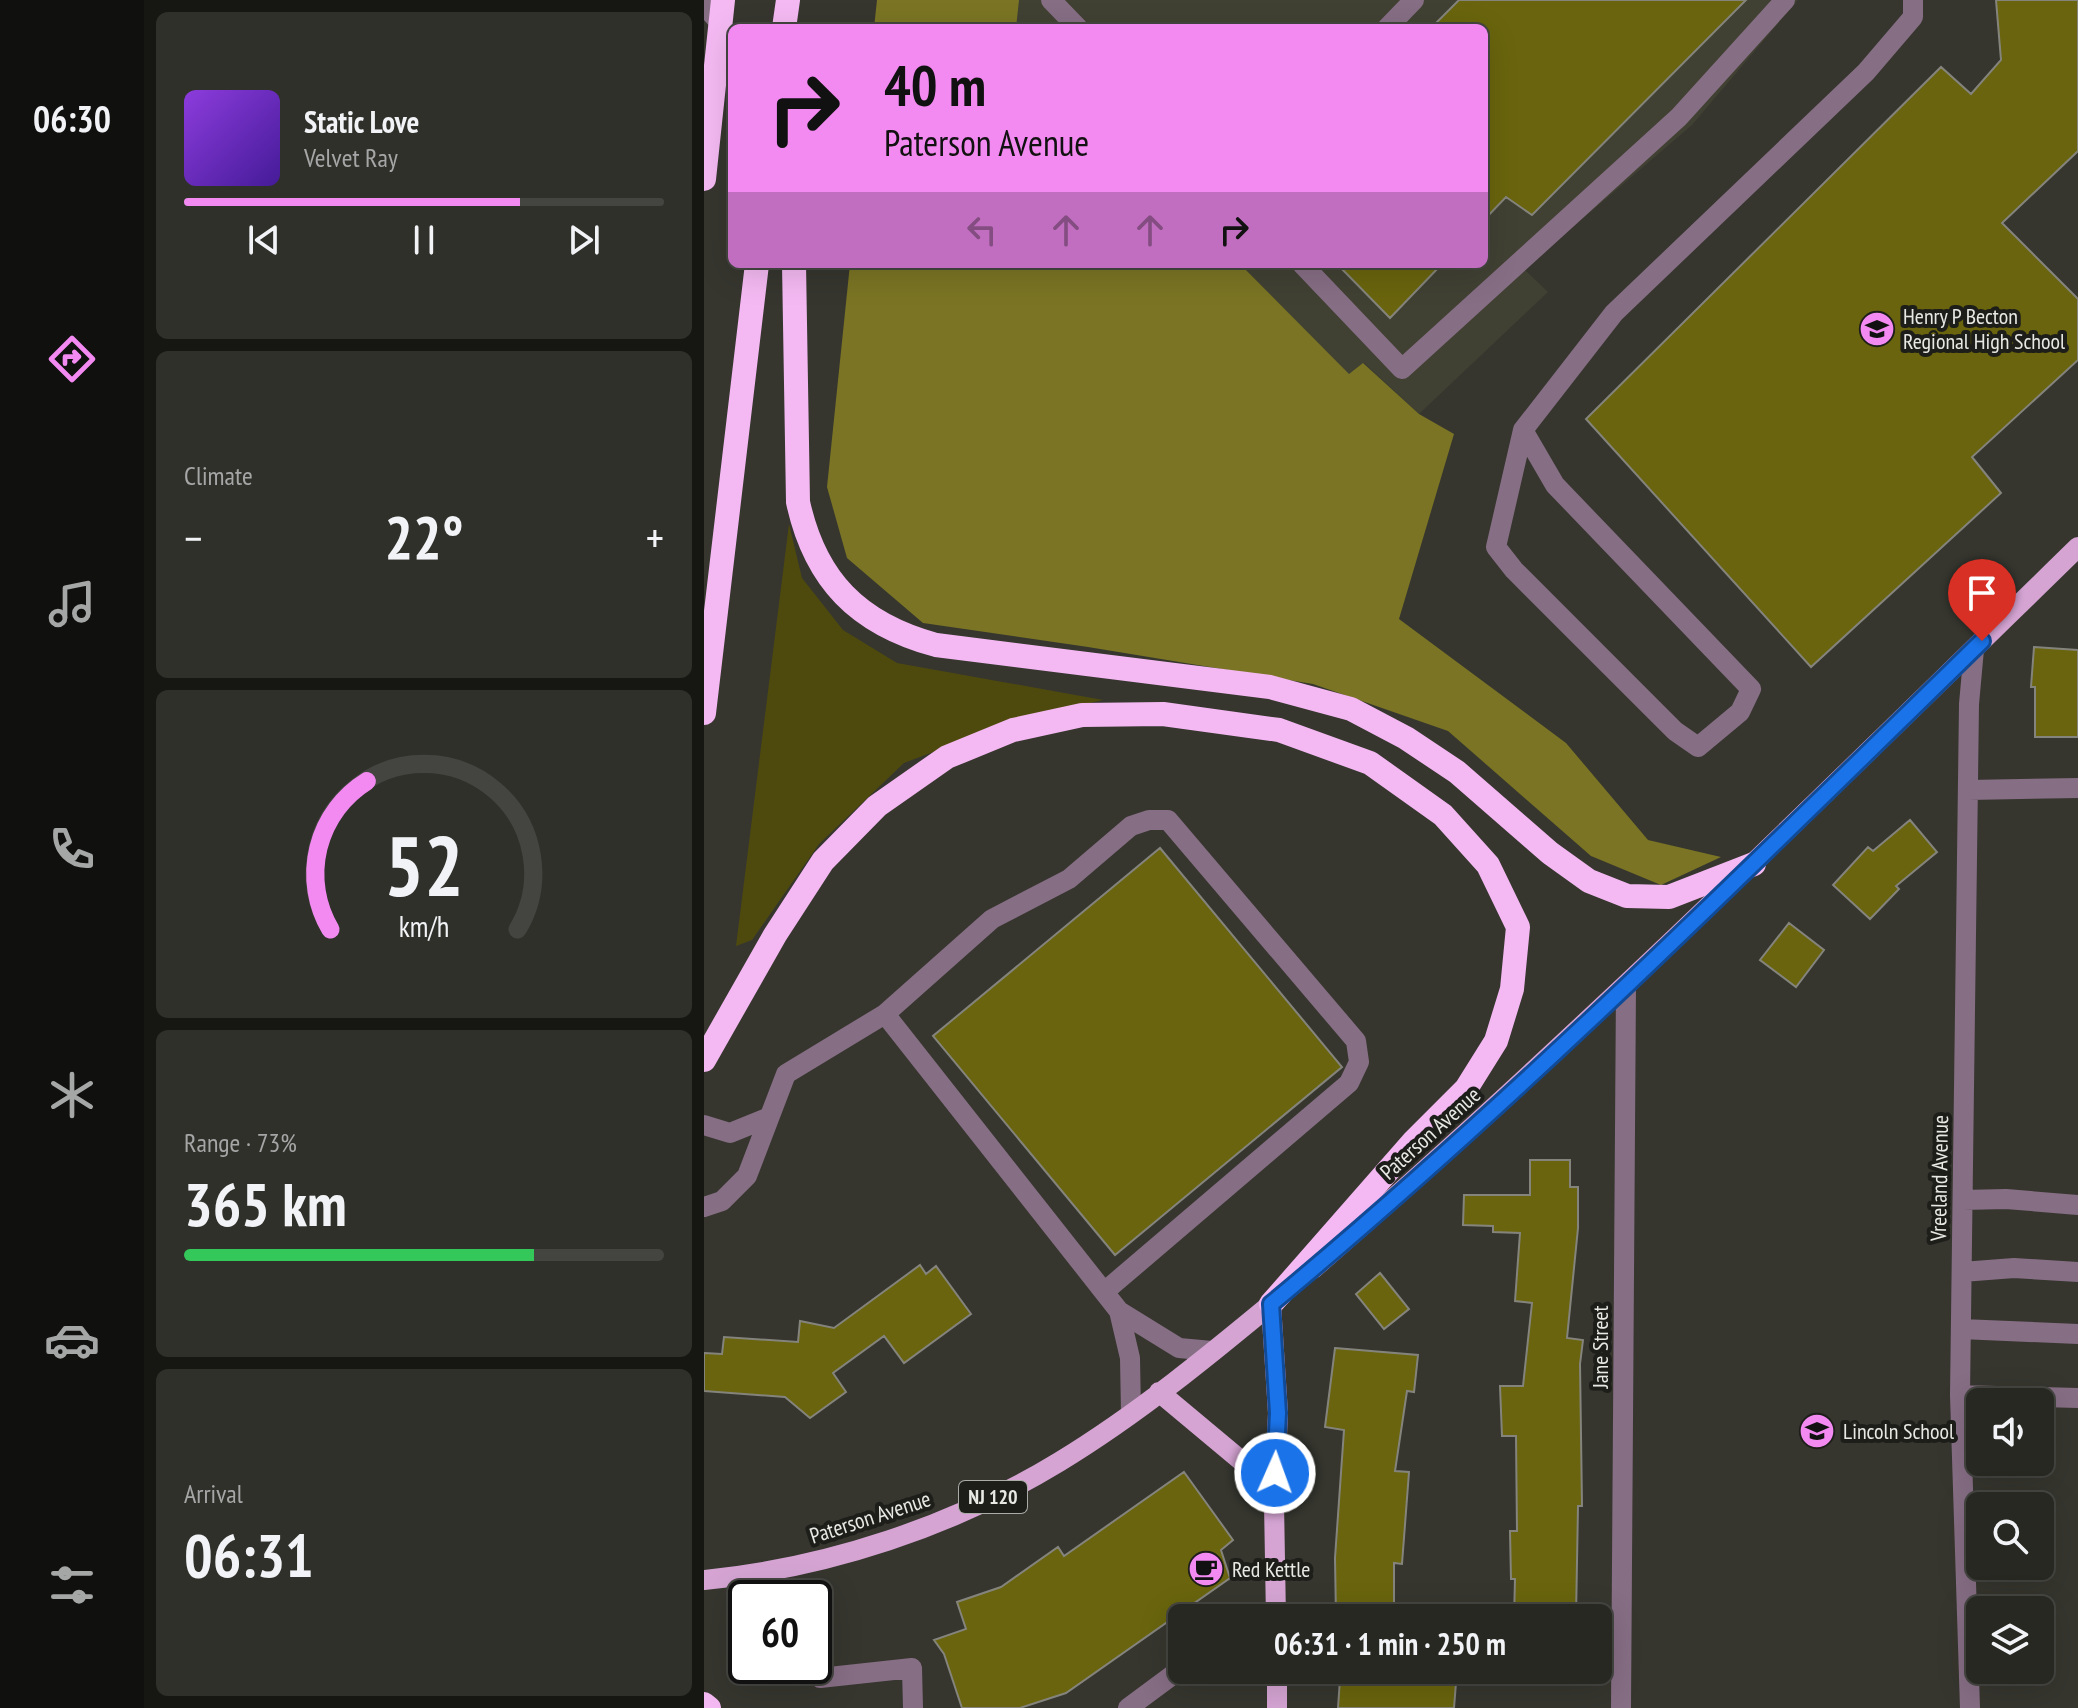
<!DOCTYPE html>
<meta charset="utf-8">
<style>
body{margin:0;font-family:"PT Sans Narrow",sans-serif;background:#30302b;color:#f1f3f6;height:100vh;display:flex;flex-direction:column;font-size:30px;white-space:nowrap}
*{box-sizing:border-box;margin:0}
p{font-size:26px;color:#a5a6a6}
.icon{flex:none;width:44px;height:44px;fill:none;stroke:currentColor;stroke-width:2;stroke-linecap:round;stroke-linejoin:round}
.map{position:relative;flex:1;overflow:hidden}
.drawer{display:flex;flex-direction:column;gap:12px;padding:12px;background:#161613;width:560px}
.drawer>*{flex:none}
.guide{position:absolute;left:24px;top:24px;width:760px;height:244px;border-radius:12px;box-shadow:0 8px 32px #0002,0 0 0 2px #444441;background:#f38af1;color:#111;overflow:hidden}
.tools{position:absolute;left:1262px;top:1388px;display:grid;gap:16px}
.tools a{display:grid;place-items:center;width:88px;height:88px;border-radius:12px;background:#282823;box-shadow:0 8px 32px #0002,0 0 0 2px #444441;font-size:40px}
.speed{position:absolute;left:24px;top:1580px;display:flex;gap:16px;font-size:40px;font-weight:700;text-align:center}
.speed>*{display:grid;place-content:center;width:104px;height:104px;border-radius:50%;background:#282823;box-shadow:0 8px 32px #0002,0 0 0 2px #444441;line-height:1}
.speed .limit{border:4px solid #111;border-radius:12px;background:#fff;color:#111}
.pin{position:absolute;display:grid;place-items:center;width:68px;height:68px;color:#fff;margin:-82px -34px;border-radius:50% 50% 50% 0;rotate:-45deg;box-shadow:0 0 8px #0007}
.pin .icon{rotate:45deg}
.me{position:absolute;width:88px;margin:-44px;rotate:2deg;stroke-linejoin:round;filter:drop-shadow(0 0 6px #0008)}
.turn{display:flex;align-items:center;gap:28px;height:168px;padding:0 24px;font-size:36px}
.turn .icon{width:104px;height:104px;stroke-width:2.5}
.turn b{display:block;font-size:56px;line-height:68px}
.lanes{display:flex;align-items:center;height:76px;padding:0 24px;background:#0003;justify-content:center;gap:40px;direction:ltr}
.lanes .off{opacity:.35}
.big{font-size:60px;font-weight:700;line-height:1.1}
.drawer .tile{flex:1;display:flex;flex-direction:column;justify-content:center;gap:12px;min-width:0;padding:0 28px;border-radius:12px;background:#30302b}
.drawer .dial{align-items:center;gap:0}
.dial svg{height:208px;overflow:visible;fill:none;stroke:#444441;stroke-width:7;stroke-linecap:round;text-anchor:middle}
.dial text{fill:#f1f3f6;stroke:none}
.song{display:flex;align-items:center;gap:24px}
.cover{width:96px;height:96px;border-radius:12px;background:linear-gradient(135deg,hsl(270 70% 55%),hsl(260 70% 35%))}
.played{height:8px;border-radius:4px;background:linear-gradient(90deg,#f38af1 70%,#444441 70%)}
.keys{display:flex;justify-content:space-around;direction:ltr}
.heat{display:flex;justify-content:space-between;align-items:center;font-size:44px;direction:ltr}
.charge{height:12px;border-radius:6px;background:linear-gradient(90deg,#34c759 73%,#444441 0)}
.trip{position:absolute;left:464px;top:1604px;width:444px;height:80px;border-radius:12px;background:#282823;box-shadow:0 8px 32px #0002,0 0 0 2px #444441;font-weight:700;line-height:80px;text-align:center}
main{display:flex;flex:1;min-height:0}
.dock{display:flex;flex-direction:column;width:144px;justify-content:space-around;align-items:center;background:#10100e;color:#a5a6a6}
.dock .icon{width:56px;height:56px}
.dock .selected{color:#f38af1}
.dock b{font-size:36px;color:#f1f3f6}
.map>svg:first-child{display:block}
.built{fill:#404033}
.green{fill:#4e4a0e}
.forest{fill:#7a7424}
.building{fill:#69640d;stroke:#84847c;stroke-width:2}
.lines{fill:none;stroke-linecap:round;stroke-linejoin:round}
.minor{stroke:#866e84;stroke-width:20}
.major{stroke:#d5a4d3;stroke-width:20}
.highway{stroke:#f4b9f2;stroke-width:24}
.route-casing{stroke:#114b97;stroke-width:20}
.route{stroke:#1a73e8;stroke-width:14}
.labels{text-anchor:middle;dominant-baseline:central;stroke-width:8;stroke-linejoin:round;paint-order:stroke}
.shield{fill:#1d1d1a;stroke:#ababa7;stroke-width:2}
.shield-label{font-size:20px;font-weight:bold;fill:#e8e8e4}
.poi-label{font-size:22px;fill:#e8e8e4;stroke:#1d1d1a;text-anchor:start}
.street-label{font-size:22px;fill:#e8e8e4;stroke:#1d1d1a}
</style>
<main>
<nav class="dock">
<b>06:30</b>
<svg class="icon selected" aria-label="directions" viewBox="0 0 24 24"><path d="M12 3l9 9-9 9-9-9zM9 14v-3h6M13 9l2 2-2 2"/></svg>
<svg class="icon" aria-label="music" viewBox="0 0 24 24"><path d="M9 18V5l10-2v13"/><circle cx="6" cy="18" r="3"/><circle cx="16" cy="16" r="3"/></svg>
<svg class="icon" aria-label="phone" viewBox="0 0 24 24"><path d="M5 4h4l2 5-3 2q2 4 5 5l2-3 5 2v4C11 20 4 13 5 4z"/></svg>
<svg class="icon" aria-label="climate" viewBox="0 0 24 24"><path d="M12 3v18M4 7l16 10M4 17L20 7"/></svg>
<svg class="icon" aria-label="car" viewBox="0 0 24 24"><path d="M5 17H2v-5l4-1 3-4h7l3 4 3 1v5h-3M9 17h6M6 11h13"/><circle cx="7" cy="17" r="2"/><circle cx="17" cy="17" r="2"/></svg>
<svg class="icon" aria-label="filters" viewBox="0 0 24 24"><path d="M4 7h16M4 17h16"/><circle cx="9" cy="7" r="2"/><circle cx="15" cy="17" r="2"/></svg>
</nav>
<section class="drawer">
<div class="tile">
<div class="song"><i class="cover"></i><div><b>Static Love</b><p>Velvet Ray</p></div></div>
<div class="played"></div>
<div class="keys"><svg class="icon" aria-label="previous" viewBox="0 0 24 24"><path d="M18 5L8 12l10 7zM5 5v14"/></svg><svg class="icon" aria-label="pause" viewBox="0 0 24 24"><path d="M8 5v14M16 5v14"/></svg><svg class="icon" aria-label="next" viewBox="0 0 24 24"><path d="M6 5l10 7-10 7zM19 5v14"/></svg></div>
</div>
<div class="tile"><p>Climate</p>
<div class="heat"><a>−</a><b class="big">22°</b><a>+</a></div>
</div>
<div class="tile dial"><svg viewBox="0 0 100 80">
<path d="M14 69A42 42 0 1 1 86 69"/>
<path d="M14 69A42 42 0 0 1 28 12" stroke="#f38af1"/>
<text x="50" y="56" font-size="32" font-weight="700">52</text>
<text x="50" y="72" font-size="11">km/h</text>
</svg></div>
<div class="tile"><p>Range · 73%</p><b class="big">365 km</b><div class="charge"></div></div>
<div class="tile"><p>Arrival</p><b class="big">06:31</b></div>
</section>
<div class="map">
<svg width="1374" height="1708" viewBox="0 0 1374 1708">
<rect width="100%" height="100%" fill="#36362f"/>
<!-- built -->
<path class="built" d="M305,0h789l-106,125 -168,144 24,23 -129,122 -55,-51 -15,12 -109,-111h244v-236h-472z"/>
<!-- green -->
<path class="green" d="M85,524l13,54 41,52 54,33 206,37 -85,20 -114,43 -85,81 -67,96 -16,6z"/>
<!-- forest -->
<path class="forest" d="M173,0h142l-3,28h-142z
M146,264h390l109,110 14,-11 56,51 35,20 -55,185 167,124 82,97 73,17 -60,28 -70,-29 -143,-125 -135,-47 -225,-37 -165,-24 -76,-65 -20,-71z"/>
<!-- building -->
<path class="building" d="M755,0h287l-214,215 -26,-18 -22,23v-192h-53z
M1292,0h82v151l-76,72 76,76v61l-106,97 29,36 -190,174 -225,-248 355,-352 30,27 30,-34z
M633,264h105l-52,54z
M1330,647l44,3v87h-43v-50h-4z
M1206,820l27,32 -41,34 3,3 -29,30 -37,-34 35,-38 5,4z
M456,848l182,219 -227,188 -182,-219z
M1085,923l35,27 -28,37 -36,-27z
M826,1160h40v27h8v41l-11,110 16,2 -3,24 2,142h-4l-2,112h-62l1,-39h-4l-1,-48h7l-1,-95h-14l-2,-50h23l9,-83 -17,-2 5,-68 -27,-1v-6l-30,-1 1,-30h66z
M216,1265l6,9 10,-8 35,48 -67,49 -20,-27 -51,37 13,19 -36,26 -25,-21 -81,-6v-38l18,1 2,-17 74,5 2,-21 34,7z
M676,1273l29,36 -25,20 -28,-35z
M631,1348l83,7 -4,37 -7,-1 -12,80 14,1 -7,92 -8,-1v55h-58l-1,-60 9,-128 -19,-3z
M480,1472l49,68 -12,10 9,28 -164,115 -46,15h-58l-18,-54 -10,-14 32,-11 -9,-27 44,-15 57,-40 6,9z
M654,1670h99l-3,38h-116l2,-29 17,1z"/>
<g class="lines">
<!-- minor -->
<path class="minor" d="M347,0l27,28
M0,5l17,19
M683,28l27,-28
M598,264l100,105 277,-252 106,-117
M819,430l32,55 196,204 -11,23 -42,35 -23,-16 -161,-161 -18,-23 27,-117 91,-117 252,-241 47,-55v-17
M1264,790l110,-2
M0,1125l26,8 37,-15
M1259,1200l43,-1 72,6
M0,1207l18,-6 25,-25 39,-102 99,-60
M1258,1272l52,-4 64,4
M400,1292l245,-209 10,-21 -3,-21 -188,-221h-19l-18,6 -62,53 -77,40 -107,95 219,278 15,19 60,37 33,3
M415,1311l11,47 1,55
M1257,1329l117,5
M1256,1395l118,3
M116,1678l92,-10 1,40
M424,1708l54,-40
M917,1708l5,-722
M1266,1708l-10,-313 9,-691 5,-55"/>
<!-- major -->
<path class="major" d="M609,1269c265,-231 514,-477 765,-722
M567,1304l7,109 -4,90 2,115
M455,1392l85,71 30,40
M0,1580c123,-12 250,-54 355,-118 79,-48 152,-108 223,-167
M573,1670v38"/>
<!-- highway -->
<path class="highway" d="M80,28l4,-28
M0,179l19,-179
M90,264l4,238c17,78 60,122 138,143l334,42 81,22 55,29 51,34 93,81 39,28 38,15 42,1 85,-33
M0,713l53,-449
M0,1060l71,-125 48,-74 54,-55 70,-49 66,-27 69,-15 81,-1 116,16 91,33 73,52 45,50 30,62 -6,62 -16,52 -30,48 -52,52 -143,163
M0,1704l5,4"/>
</g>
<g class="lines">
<defs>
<path id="route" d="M571,1473l3,-60 -7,-109c249,-207 479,-437 711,-663"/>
</defs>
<!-- route casing -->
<use href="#route" class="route-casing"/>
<!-- route -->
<use href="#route" class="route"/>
</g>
<!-- icons -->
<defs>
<symbol id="school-disc" viewBox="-11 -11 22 22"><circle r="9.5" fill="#f38af1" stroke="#1d1d1a"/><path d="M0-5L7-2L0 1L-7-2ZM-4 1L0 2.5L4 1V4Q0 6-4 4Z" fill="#111"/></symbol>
<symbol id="cafe-disc" viewBox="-11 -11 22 22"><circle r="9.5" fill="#f38af1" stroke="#1d1d1a"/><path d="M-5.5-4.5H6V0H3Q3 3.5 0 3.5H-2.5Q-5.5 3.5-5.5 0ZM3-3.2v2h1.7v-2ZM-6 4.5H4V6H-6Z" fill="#111"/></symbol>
</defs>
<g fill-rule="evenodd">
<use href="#school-disc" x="1153" y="309" width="40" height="40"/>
<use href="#school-disc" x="1093" y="1411" width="40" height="40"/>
<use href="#cafe-disc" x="482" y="1549" width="40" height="40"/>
</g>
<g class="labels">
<!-- shield labels -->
<rect class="shield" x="255" y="1481" width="68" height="32" rx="6"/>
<g class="shield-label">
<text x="289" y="1497">NJ 120</text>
</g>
<!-- poi labels -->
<g class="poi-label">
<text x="1199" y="316">Henry P Becton<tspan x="1199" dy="25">Regional High School</tspan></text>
<text x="1139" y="1431">Lincoln School</text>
<text x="528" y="1569">Red Kettle</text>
</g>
<!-- street labels -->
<g class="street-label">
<text transform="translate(726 1133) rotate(-42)">Paterson Avenue</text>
<text transform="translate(1235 1178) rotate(-89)">Vreeland Avenue</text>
<text transform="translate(896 1347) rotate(-90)">Jane Street</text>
<text transform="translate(166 1517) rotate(-18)">Paterson Avenue</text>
</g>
</g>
</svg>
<div class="tools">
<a><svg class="icon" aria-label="sound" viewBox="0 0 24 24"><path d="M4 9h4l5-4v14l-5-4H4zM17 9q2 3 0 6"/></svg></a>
<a><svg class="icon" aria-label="search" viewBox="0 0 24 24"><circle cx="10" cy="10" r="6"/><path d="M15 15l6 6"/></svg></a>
<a><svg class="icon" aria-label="layers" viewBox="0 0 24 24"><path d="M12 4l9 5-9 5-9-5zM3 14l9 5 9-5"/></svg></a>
</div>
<div class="speed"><div class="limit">60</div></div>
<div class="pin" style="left:1278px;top:641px;background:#d93025"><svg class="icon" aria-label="arrive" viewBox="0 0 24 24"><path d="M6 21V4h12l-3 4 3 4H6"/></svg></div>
<svg class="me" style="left:571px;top:1473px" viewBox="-20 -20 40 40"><circle r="17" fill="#1a73e8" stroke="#fff" stroke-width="3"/><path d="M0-11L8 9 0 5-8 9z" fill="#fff"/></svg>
<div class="trip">06:31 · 1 min · 250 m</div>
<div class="guide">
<div class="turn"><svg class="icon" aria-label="right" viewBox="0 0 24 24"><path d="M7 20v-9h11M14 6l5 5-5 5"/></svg><div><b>40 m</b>Paterson Avenue</div></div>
<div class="lanes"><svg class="icon off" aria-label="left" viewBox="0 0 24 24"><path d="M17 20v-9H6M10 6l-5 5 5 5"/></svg><svg class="icon off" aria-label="ahead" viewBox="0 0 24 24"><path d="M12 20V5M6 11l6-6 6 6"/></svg><svg class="icon off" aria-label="ahead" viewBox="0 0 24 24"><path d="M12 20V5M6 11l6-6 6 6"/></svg><svg class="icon" aria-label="right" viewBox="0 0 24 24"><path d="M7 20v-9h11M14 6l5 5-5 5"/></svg></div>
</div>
</div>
</main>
